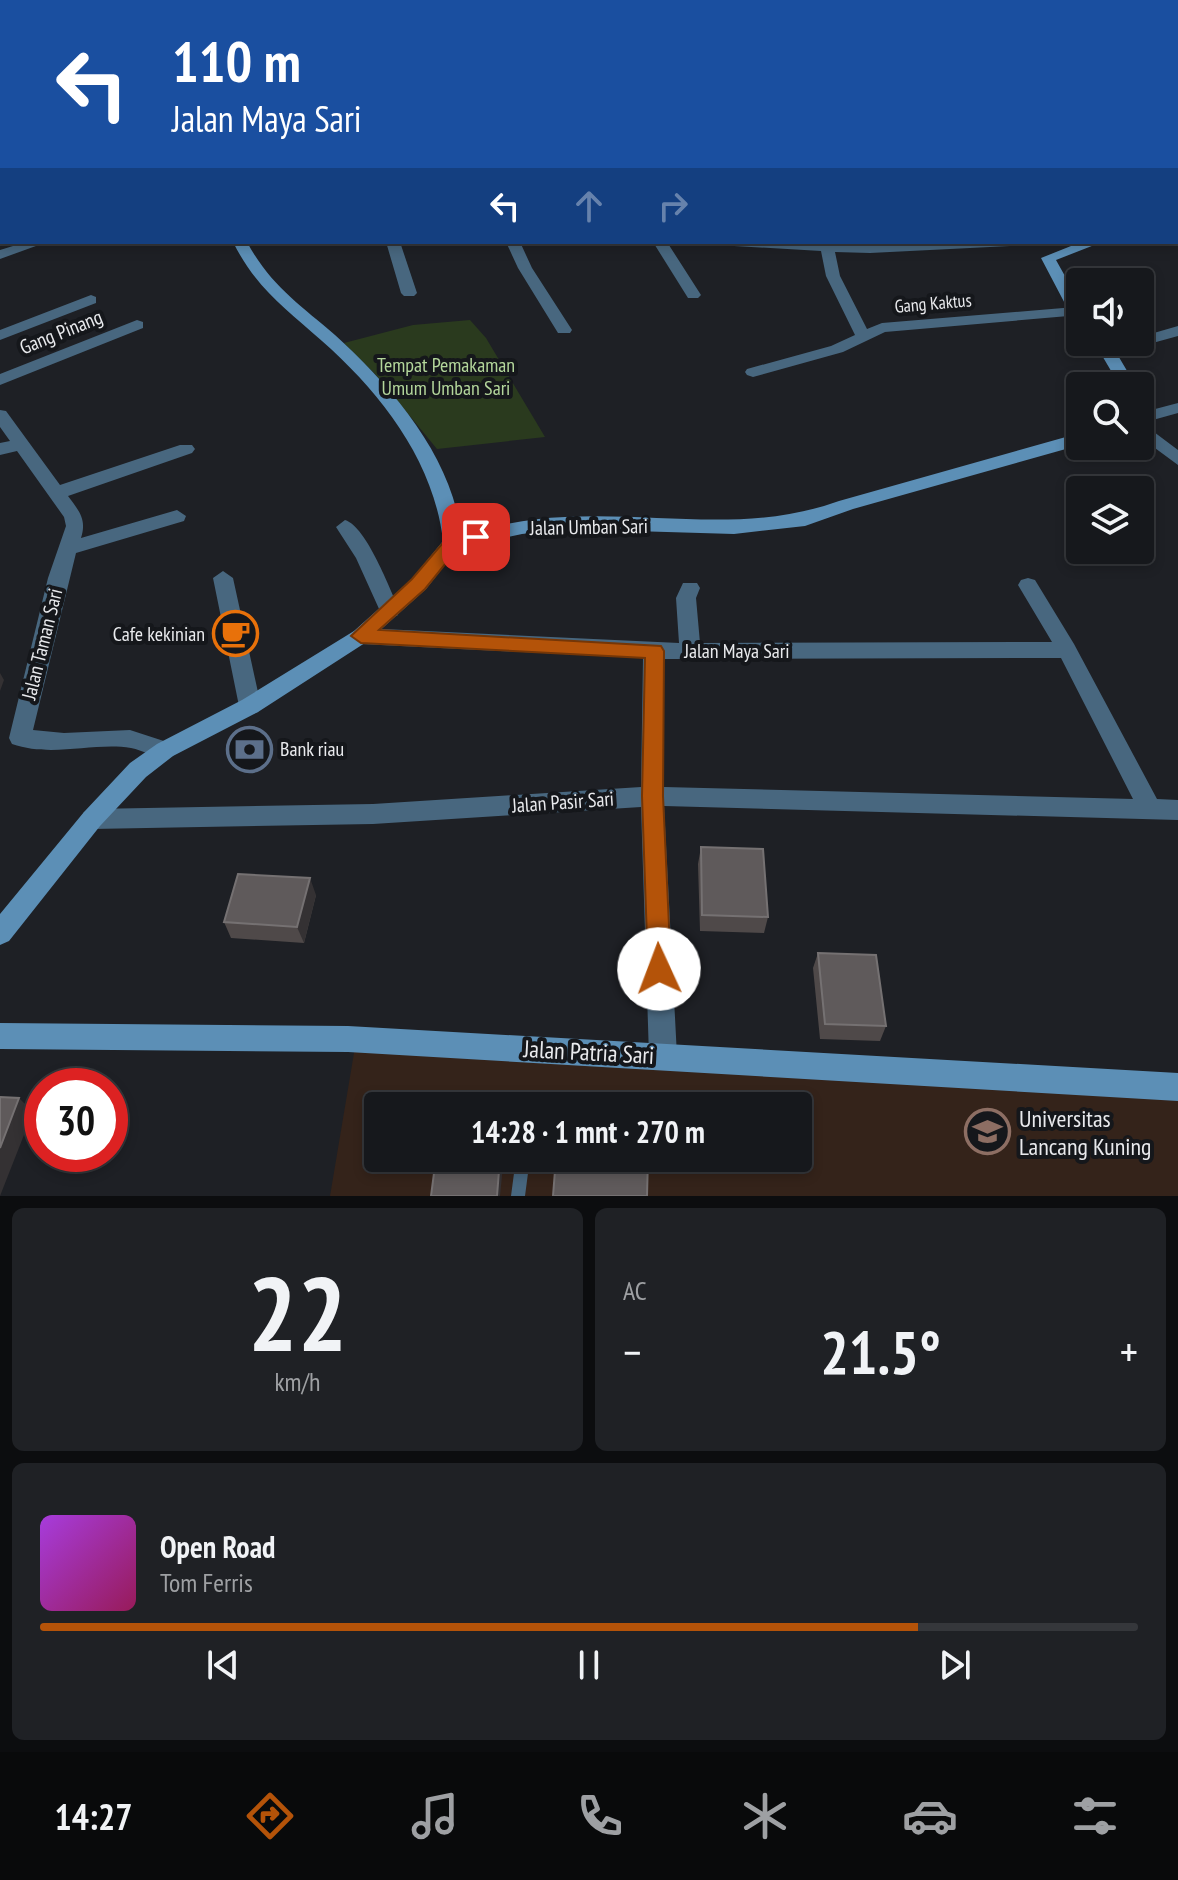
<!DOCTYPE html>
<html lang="id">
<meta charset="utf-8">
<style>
body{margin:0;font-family:"PT Sans Narrow",sans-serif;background:#1f2125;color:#f1f3f6;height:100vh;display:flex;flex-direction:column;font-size:30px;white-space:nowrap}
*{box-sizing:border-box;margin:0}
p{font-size:26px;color:#9ea0a3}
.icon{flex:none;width:44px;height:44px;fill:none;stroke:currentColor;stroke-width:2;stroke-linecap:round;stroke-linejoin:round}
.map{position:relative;height:1196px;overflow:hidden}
.sheet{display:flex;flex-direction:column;gap:12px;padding:12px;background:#0c0d0f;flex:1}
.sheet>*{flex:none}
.guide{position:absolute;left:0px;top:0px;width:1178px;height:244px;box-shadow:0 4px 12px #0003,0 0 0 2px #35373b;background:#1a4fa0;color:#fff;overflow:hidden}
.tools{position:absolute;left:1066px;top:268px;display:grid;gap:16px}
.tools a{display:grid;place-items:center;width:88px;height:88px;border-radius:8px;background:#16181c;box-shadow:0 4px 12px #0003,0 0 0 2px #35373b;font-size:40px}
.speed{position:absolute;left:24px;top:1068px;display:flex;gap:16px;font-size:40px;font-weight:700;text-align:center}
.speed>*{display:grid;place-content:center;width:104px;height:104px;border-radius:50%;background:#16181c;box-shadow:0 4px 12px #0003,0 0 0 2px #35373b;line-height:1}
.speed .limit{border:12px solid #d22;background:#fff;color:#111}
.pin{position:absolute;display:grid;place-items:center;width:68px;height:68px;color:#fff;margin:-34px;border-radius:16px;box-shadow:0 4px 12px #0006}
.me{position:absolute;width:88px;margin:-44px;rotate:358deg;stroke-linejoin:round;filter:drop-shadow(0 0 6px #0008)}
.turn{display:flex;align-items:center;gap:28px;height:168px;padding:0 40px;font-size:36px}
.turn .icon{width:104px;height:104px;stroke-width:2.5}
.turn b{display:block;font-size:56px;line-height:68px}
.lanes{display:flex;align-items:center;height:76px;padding:0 40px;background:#0003;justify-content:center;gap:40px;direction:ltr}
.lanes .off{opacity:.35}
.big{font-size:60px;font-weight:700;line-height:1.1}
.sheet .widget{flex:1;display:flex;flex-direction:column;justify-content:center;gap:12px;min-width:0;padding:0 28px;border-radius:12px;background:#1f2125}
.sheet .dial{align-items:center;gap:0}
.dial b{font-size:104px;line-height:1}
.song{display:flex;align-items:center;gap:24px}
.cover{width:96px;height:96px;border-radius:12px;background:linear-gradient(135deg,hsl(280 70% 55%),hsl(330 70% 35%))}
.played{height:8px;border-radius:4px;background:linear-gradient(90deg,#b45309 80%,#35373b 80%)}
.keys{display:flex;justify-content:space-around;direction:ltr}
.heat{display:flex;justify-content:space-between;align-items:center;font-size:44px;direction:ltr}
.sheet .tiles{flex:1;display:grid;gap:12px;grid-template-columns:1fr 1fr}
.widget:last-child{grid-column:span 2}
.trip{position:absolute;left:364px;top:1092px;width:448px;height:80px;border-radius:8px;background:#16181c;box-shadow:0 4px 12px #0003,0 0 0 2px #35373b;font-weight:700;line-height:80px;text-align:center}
.dock{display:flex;height:128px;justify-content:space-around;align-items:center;background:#090a0b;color:#9ea0a3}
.dock .icon{width:56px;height:56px}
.dock .selected{color:#b45309}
.dock b{font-size:36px;color:#f1f3f6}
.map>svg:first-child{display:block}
.education{fill:#34231a;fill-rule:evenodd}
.green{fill:#2a3a1e}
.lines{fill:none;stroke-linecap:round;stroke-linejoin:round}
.lane{fill:#48677f;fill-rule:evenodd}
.street{fill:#48677f;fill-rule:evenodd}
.secondary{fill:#5c8fb6;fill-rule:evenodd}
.wall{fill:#4f4949}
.shaded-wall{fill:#343133}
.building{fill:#5f5a5b;stroke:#757172;stroke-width:2}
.route{fill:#b45309;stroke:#753606;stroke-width:2}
.labels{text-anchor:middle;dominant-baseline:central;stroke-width:8;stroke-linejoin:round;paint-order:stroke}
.far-street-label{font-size:18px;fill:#e9eaed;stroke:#15171b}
.street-label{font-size:20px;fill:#e9eaed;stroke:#15171b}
.park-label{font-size:20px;fill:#b3d69b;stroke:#15171b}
.poi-label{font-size:20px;fill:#e9eaed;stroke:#15171b;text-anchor:end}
.near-street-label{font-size:24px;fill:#e9eaed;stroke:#15171b}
.near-poi-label{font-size:24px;fill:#e9eaed;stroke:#15171b;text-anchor:start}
</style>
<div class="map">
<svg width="1178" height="1196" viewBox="0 0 1178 1196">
<rect width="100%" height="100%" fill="#1e2025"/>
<!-- education -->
<path class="education" d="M355,1047l823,51v98h-848zM378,1106h420v52h-420z"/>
<!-- green -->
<path class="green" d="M470,320l16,18 59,99 -108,12 -60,-73 -33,-33 69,-18z"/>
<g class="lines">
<!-- lane -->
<path class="lane" d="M535,0h6l-2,2h-6z
M1030,0h6l-1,2h-6z
M516,1158h14l-5,38h-14z"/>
<!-- street -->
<path class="street" d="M398,0h10v2h-10z
M954,0h20l1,2h-20z
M1177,78l1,8 -2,1v-8z
M1176,128l2,1v8l-2,-1z
M0,166h2v8h-2z
M26,242h21l-47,17v-9z
M386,242h14l17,51 -3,3h-10l-3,-3z
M506,242h14l12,26 40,62 -2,3h-12l-40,-65z
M653,242h14l34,53 -3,3h-10z
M727,242l143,3 147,-3 -7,4 -140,7 -35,-1 5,24 27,53 15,-6 193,-16 5,2v6l-195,17 -42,20 -90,25 -6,-2 -2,-3 2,-3 84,-23 24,-11 -29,-59 -5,-25 -87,-5z
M91,295l5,2v6l-96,37v-10z
M137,320l6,2v6l-143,57v-11z
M1178,326v10l-69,19 -8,-5 20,-8h19v-5z
M1178,403v10l-36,10 36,27v15l-38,-28v-24z
M0,410l6,1 54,74 120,-40h12l3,4 -3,4 -124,43c11,15 19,23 13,42l96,-28 9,6 -2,5 -108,32 -43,177 31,3 66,-3 43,14 3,6 -3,6c-15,5 -27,-5 -42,-8 -38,-6 -79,10 -119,-4l-3,-6 39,-160 18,-52 -2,-9 -47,-66 -17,4v-12l10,-2 -10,-14z
M345,520c22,7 45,70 55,91l-3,5h-14l-3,-5 -24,-53 -20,-31z
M223,571l10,7 28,128 -3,6 -8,3 -8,-3 -3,-6 -26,-128z
M1028,578l7,2 39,64 83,155 21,1v20l-514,-14 13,250 -4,10 -10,4 -10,-4 -4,-10 -8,-249 -268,17 -281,5 -8,-3 -4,-7 4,-7 8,-3 281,-5 268,-17 2,-129 -282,-14 -7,-3 -3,-5 3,-5 7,-3 318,15 -3,-45 7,-15h14l3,5 -4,10 4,45 352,-1 -34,-57 3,-5zM1061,658l72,141 -469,-12v-128z"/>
<!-- secondary -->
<path class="secondary" d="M1176,220h2l-2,9z
M233,242h14c23,43 52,62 88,93 56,51 117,121 126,199 35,-8 69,-16 104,-17 94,-5 183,17 274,-16l241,-68v12l-227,64 -48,17 -71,8 -168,-5 -44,5 -63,13 -33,42 -58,52 -110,71 -85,44 -27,21 -46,49 -91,115 -9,4v-31l84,-102 46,-49 27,-19 85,-44 112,-69 58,-52 31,-38c-9,-80 -62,-148 -121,-200 -37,-33 -66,-53 -89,-99z
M1081,242h21l-46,18 24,43v19l-8,-5 -31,-59z
M1094,342h16l26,44h-16z
M0,1023l348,3 830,47v28l-830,-49 -348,-3z"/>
</g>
<!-- wall -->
<path class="wall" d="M701,847l67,70 -4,16 -64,-2 -2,-67z
M316,895l-12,48 -73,-5 -7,-16z
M818,953l68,73 -6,15 -60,-2 -7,-71z"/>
<!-- shaded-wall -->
<path class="shaded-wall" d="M0,673l4,7 -4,11z
M310,878l6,17 -12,48 -7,-16z
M19,1098l14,14 -33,84v-48z
M500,1158h2l1,8 -3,30h-3z"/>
<!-- building -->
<path class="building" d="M701,847l62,2 5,68 -66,-2z
M238,874l72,4 -13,49 -73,-5z
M818,953l58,2 10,71 -61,-2z
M0,1097l19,1 -19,50z
M436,1158h64l-3,38h-66z
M556,1158h92l-1,38h-94z"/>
<!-- route -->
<path class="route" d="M476,531l6,2 3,4 -3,4 -23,6 -34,42 -46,41 282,16 3,5 -1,145 8,173 -3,8 -9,4 -8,-4 -3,-8 -6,-173 3,-138 -284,-15 -10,-7 61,-57 35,-41z"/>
<!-- icons -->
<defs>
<symbol id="cafe-ring" viewBox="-11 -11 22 22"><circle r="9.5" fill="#15171b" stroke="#e8710a" stroke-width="1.5"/><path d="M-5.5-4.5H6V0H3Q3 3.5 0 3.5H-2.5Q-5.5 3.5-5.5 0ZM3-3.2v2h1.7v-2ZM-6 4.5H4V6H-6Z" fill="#e8710a"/></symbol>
<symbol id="bank-ring" viewBox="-11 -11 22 22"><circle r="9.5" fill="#15171b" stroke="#5c6f8a" stroke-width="1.5"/><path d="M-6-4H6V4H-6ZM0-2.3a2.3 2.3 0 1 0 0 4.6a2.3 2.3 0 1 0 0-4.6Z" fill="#5c6f8a"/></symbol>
<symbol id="university-ring" viewBox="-11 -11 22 22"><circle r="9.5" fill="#15171b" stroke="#8d6e63" stroke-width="1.5"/><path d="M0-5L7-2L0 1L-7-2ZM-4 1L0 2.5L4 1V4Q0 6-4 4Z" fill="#8d6e63"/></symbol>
</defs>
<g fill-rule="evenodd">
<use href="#cafe-ring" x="210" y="608" width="51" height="51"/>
<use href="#bank-ring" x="224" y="724" width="51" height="51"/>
<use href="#university-ring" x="962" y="1106" width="51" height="51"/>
</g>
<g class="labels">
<!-- far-street labels -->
<g class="far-street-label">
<text transform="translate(933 303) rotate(-5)">Gang Kaktus</text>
</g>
<!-- street labels -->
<g class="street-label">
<text transform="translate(61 332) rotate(-22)">Gang Pinang</text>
<text transform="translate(589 527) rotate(-1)">Jalan Umban Sari</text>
<text transform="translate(42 644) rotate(-76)">Jalan Taman Sari</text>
<text x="737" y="651">Jalan Maya Sari</text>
<text transform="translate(563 802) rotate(-4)">Jalan Pasir Sari</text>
</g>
<!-- park labels -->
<g class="park-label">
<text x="446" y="365">Tempat Pemakaman<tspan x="446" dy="23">Umum Umban Sari</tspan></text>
</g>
<!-- poi labels -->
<g class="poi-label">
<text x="205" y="634">Cafe kekinian</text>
<text x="280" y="749" text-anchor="start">Bank riau</text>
</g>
<!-- near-street labels -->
<g class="near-street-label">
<text transform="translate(589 1052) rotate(3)">Jalan Patria Sari</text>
</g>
<!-- near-poi labels -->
<g class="near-poi-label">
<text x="1019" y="1118">Universitas<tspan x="1019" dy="28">Lancang Kuning</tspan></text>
</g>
</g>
</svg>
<div class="tools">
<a><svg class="icon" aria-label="sound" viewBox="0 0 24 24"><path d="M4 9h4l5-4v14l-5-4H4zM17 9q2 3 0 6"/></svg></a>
<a><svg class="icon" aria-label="search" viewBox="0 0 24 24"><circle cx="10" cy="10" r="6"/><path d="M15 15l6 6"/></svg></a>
<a><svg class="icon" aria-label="layers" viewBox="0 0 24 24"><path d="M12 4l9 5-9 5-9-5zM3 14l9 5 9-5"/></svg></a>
</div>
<div class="speed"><div class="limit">30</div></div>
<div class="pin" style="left:476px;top:537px;background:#d93025"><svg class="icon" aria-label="arrive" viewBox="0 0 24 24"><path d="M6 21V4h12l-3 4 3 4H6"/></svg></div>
<svg class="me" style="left:659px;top:969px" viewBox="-20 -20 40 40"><circle r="19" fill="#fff"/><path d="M0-13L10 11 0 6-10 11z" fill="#b45309"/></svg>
<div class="trip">14:28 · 1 mnt · 270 m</div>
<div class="guide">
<div class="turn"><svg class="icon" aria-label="left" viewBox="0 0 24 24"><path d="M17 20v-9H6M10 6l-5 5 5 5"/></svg><div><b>110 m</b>Jalan Maya Sari</div></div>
<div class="lanes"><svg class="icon" aria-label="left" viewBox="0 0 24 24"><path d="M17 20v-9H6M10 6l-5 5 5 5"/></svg><svg class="icon off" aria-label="ahead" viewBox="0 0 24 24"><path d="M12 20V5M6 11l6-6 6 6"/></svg><svg class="icon off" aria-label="right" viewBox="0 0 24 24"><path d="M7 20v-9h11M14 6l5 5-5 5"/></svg></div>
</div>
</div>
<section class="sheet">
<div class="tiles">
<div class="widget dial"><b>22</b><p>km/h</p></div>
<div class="widget"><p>AC</p>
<div class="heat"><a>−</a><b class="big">21.5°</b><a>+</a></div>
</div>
<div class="widget">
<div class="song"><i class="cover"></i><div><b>Open Road</b><p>Tom Ferris</p></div></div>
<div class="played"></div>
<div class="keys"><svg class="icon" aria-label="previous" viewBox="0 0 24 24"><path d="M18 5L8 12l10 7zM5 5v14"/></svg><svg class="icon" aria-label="pause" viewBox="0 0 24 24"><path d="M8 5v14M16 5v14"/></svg><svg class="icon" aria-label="next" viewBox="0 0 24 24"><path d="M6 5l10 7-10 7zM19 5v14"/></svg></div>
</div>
</div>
</section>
<nav class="dock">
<b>14:27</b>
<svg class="icon selected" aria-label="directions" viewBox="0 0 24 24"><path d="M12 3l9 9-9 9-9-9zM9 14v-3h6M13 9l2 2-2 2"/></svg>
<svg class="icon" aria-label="music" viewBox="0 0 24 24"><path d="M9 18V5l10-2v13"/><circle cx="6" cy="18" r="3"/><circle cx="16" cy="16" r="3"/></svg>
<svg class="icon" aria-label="phone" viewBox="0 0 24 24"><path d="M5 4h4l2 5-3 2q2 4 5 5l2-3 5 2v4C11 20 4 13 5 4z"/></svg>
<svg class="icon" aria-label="climate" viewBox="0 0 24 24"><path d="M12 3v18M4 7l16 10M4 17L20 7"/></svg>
<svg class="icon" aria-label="car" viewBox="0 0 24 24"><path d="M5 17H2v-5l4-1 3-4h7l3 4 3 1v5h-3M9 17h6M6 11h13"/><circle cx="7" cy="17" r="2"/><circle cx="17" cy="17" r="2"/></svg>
<svg class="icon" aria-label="filters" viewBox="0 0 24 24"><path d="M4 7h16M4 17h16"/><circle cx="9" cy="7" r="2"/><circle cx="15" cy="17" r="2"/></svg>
</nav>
